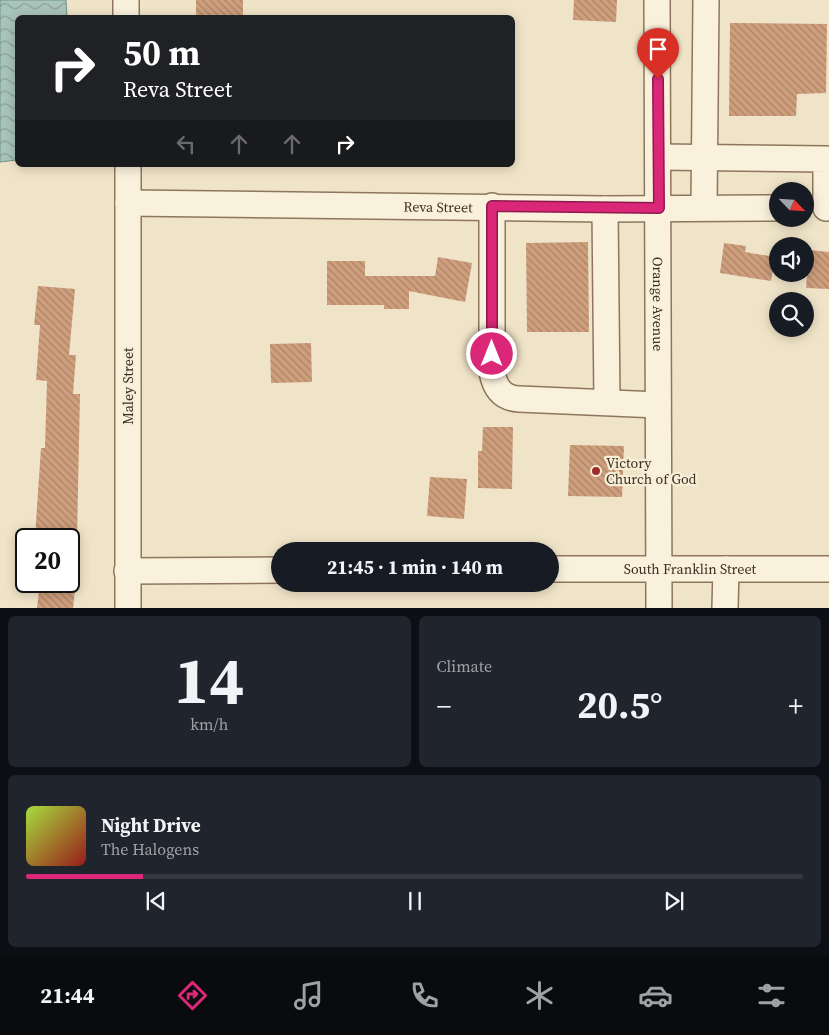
<!DOCTYPE html>
<meta charset="utf-8">
<style>
body{margin:0;font-family:"Source Serif 4",serif;background:#20242c;color:#f1f3f6;height:100vh;display:flex;flex-direction:column;font-size:19px;white-space:nowrap}
*{box-sizing:border-box;margin:0}
p{font-size:16px;color:#9ea1a6}
.icon{flex:none;width:28px;height:28px;fill:none;stroke:currentColor;stroke-width:2;stroke-linecap:round;stroke-linejoin:round}
.map{position:relative;height:608px;overflow:hidden}
.sheet{display:flex;flex-direction:column;gap:8px;padding:8px;background:#0d0f14;flex:1}
.sheet>*{flex:none}
.banner{position:absolute;left:15px;top:15px;width:500px;height:152px;border-radius:8px;box-shadow:0 2px 12px #0003;background:#202124;color:#fff;overflow:hidden}
.needle{width:32px;rotate:115deg}
.fabs{position:absolute;left:769px;top:182px;display:grid;gap:10px}
.fabs a{display:grid;place-items:center;width:45px;height:45px;border-radius:50%;background:#171b24;box-shadow:0 2px 12px #0003;font-size:25px}
.speed{position:absolute;left:15px;top:528px;display:flex;gap:10px;font-size:25px;font-weight:700;text-align:center}
.speed>*{display:grid;place-content:center;width:65px;height:65px;border-radius:50%;background:#171b24;box-shadow:0 2px 12px #0003;line-height:1}
.speed .limit{border:2px solid #111;border-radius:8px;background:#fff;color:#111}
.pin{position:absolute;display:grid;place-items:center;width:42px;height:42px;color:#fff;margin:-51px -21px;border-radius:50% 50% 50% 0;rotate:-45deg;box-shadow:0 0 5px #0007}
.pin .icon{rotate:45deg}
.me{position:absolute;width:55px;margin:-28px;rotate:0deg;stroke-linejoin:round;filter:drop-shadow(0 0 4px #0008)}
.turn{display:flex;align-items:center;gap:18px;height:105px;padding:0 25px;font-size:22px}
.turn .icon{width:65px;height:65px;stroke-width:2.5}
.turn b{display:block;font-size:35px;line-height:42px}
.lanes{display:flex;align-items:center;height:48px;padding:0 25px;background:#0003;justify-content:center;gap:25px;direction:ltr}
.lanes .off{opacity:.35}
.big{font-size:38px;font-weight:700;line-height:1.1}
.sheet .tile{flex:1;display:flex;flex-direction:column;justify-content:center;gap:8px;min-width:0;padding:0 18px;border-radius:8px;background:#20242c}
.sheet .dial{align-items:center;gap:0}
.dial b{font-size:65px;line-height:1}
.song{display:flex;align-items:center;gap:15px}
.cover{width:60px;height:60px;border-radius:8px;background:linear-gradient(135deg,hsl(80 70% 55%),hsl(0 70% 35%))}
.played{height:5px;border-radius:2px;background:linear-gradient(90deg,#db2777 15%,#363941 15%)}
.keys{display:flex;justify-content:space-around;direction:ltr}
.heat{display:flex;justify-content:space-between;align-items:center;font-size:28px;direction:ltr}
.sheet .tiles{flex:1;display:grid;gap:8px;grid-template-columns:1fr 1fr}
.tile:last-child{grid-column:span 2}
.trip{position:absolute;left:271px;top:542px;width:288px;height:50px;border-radius:25px;background:#171b24;box-shadow:0 2px 12px #0003;font-weight:700;line-height:50px;text-align:center}
.tabs{display:flex;height:80px;justify-content:space-around;align-items:center;background:#090b0e;color:#9ea1a6}
.tabs .icon{width:35px;height:35px}
.tabs .active{color:#db2777}
.tabs b{font-size:22px;color:#f1f3f6}
.map>svg:first-child{display:block}
.water{fill:url(#water-waves);stroke:#6f938a}
.building{fill:url(#building-back-hatch)}
.lines{fill:none;stroke-linecap:round;stroke-linejoin:round}
.minor-casing{stroke:#8d765c;stroke-width:28}
.minor{stroke:#faf1dc;stroke-width:25}
.route-casing{stroke:#8e194d;stroke-width:12}
.route{stroke:#db2777;stroke-width:9}
.poi-dot{fill:#9e2a2b;stroke:#f7eed8;stroke-width:2}
.labels{text-anchor:middle;dominant-baseline:central;stroke-width:4.5;stroke-linejoin:round;paint-order:stroke}
.street-label{font-size:14px;fill:#3d2e20;stroke:#f7eed8}
.poi-label{font-size:14px;fill:#3d2e20;stroke:#f7eed8;text-anchor:start}
</style>
<div class="map">
<svg width="829" height="608" viewBox="0 0 829 608">
<defs>
<pattern id="water-waves" width="16" height="10" patternUnits="userSpaceOnUse" patternTransform="scale(1.25)"><rect width="16" height="10" fill="#a9c4bc"/><path d="M0 5q4-4 8 0t8 0" fill="none" stroke="#8ba098"/></pattern>
<pattern id="building-back-hatch" width="6" height="6" patternUnits="userSpaceOnUse" patternTransform="scale(1.25)"><rect width="6" height="6" fill="#cf9f7d"/><path d="M-1 5l2 2M0 0l6 6M5-1l2 2" fill="none" stroke="#a98266"/></pattern>
</defs>
<rect width="100%" height="100%" fill="#f0e4c8"/>
<!-- water -->
<path class="water" d="M0,0h66l1,17 -49,1 -1,142 -17,2z"/>
<!-- building -->
<path class="building" d="M196,0h47v18h-47z
M574,0h43l-1,22 -43,-2z
M730,23l97,1 -1,69 -29,1 -1,22h-67z
M588,242l1,90h-62l-1,-89z
M724,243l22,3 -1,6 30,5 -4,24 -51,-8z
M809,250l20,2v37l-23,-1z
M438,257l34,6 -7,39 -56,-11v18h-25v-4h-57v-44h38v15h70z
M38,286l37,3 -6,66h7l-3,39h7l-3,144 -42,-1 6,-89h4l2,-67 -11,-1 4,-55h-6z
M311,343l1,39 -41,1 -1,-39z
M483,427h30l-1,62 -34,-1v-37h4z
M570,445l54,1 -2,51 -54,-1z
M430,477l37,2 -3,40 -37,-3z
M40,581h36l-3,27h-36z"/>
<g class="lines">
<defs>
<g id="minor">
<path d="M126,0v18"/>
<path id="s1" d="M657,0l2,608"/>
<path d="M658,157l168,2v49"/>
<path id="s2" d="M128,203l477,6 173,-1"/>
<path d="M492,206v166c3,16 10,26 27,27l139,6"/>
<path d="M704,207l2,-207"/>
<path d="M605,209l2,193"/>
<path id="s3" d="M550,569h279"/>
<path d="M127,571l153,-1"/>
<path d="M128,608v-443"/>
<path d="M725,608l1,-39"/>
</g>
</defs>
<!-- minor casing -->
<use href="#minor" class="minor-casing"/>
<!-- minor -->
<use href="#minor" class="minor"/>
</g>
<g class="lines">
<defs>
<path id="route" d="M492,354v-148l167,2 -1,-129"/>
</defs>
<!-- route casing -->
<use href="#route" class="route-casing"/>
<!-- route -->
<use href="#route" class="route"/>
</g>
<!-- markers -->
<circle class="poi-dot" cx="596" cy="471" r="5"/>
<g class="labels">
<!-- street labels -->
<g class="street-label">
<text stroke="none"><textPath href="#s2" startOffset="310">Reva Street</textPath></text>
<text stroke="none"><textPath href="#s1" startOffset="304">Orange Avenue</textPath></text>
<text transform="translate(128 386) rotate(-90)">Maley Street</text>
<text stroke="none"><textPath href="#s3" startOffset="140">South Franklin Street</textPath></text>
</g>
<!-- poi labels -->
<g class="poi-label">
<text x="606" y="463">Victory<tspan x="606" dy="16">Church of God</tspan></text>
</g>
</g>
</svg>
<div class="fabs">
<a><svg class="needle" viewBox="-14 -14 28 28"><path d="M0-13l5 13h-10z" fill="#e53935"/><path d="M0 13l5-13h-10z" fill="#9ea1a6"/></svg></a>
<a><svg class="icon" aria-label="sound" viewBox="0 0 24 24"><path d="M4 9h4l5-4v14l-5-4H4zM17 9q2 3 0 6"/></svg></a>
<a><svg class="icon" aria-label="search" viewBox="0 0 24 24"><circle cx="10" cy="10" r="6"/><path d="M15 15l6 6"/></svg></a>
</div>
<div class="speed"><div class="limit">20</div></div>
<div class="pin" style="left:658px;top:79px;background:#d93025"><svg class="icon" aria-label="arrive" viewBox="0 0 24 24"><path d="M6 21V4h12l-3 4 3 4H6"/></svg></div>
<svg class="me" style="left:492px;top:354px" viewBox="-20 -20 40 40"><circle r="17" fill="#db2777" stroke="#fff" stroke-width="3"/><path d="M0-11L8 9 0 5-8 9z" fill="#fff"/></svg>
<div class="trip">21:45 · 1 min · 140 m</div>
<div class="banner">
<div class="turn"><svg class="icon" aria-label="right" viewBox="0 0 24 24"><path d="M7 20v-9h11M14 6l5 5-5 5"/></svg><div><b>50 m</b>Reva Street</div></div>
<div class="lanes"><svg class="icon off" aria-label="left" viewBox="0 0 24 24"><path d="M17 20v-9H6M10 6l-5 5 5 5"/></svg><svg class="icon off" aria-label="ahead" viewBox="0 0 24 24"><path d="M12 20V5M6 11l6-6 6 6"/></svg><svg class="icon off" aria-label="ahead" viewBox="0 0 24 24"><path d="M12 20V5M6 11l6-6 6 6"/></svg><svg class="icon" aria-label="right" viewBox="0 0 24 24"><path d="M7 20v-9h11M14 6l5 5-5 5"/></svg></div>
</div>
</div>
<section class="sheet">
<div class="tiles">
<div class="tile dial"><b>14</b><p>km/h</p></div>
<div class="tile"><p>Climate</p>
<div class="heat"><a>−</a><b class="big">20.5°</b><a>+</a></div>
</div>
<div class="tile">
<div class="song"><i class="cover"></i><div><b>Night Drive</b><p>The Halogens</p></div></div>
<div class="played"></div>
<div class="keys"><svg class="icon" aria-label="previous" viewBox="0 0 24 24"><path d="M18 5L8 12l10 7zM5 5v14"/></svg><svg class="icon" aria-label="pause" viewBox="0 0 24 24"><path d="M8 5v14M16 5v14"/></svg><svg class="icon" aria-label="next" viewBox="0 0 24 24"><path d="M6 5l10 7-10 7zM19 5v14"/></svg></div>
</div>
</div>
</section>
<nav class="tabs">
<b>21:44</b>
<svg class="icon active" aria-label="directions" viewBox="0 0 24 24"><path d="M12 3l9 9-9 9-9-9zM9 14v-3h6M13 9l2 2-2 2"/></svg>
<svg class="icon" aria-label="music" viewBox="0 0 24 24"><path d="M9 18V5l10-2v13"/><circle cx="6" cy="18" r="3"/><circle cx="16" cy="16" r="3"/></svg>
<svg class="icon" aria-label="phone" viewBox="0 0 24 24"><path d="M5 4h4l2 5-3 2q2 4 5 5l2-3 5 2v4C11 20 4 13 5 4z"/></svg>
<svg class="icon" aria-label="climate" viewBox="0 0 24 24"><path d="M12 3v18M4 7l16 10M4 17L20 7"/></svg>
<svg class="icon" aria-label="car" viewBox="0 0 24 24"><path d="M5 17H2v-5l4-1 3-4h7l3 4 3 1v5h-3M9 17h6M6 11h13"/><circle cx="7" cy="17" r="2"/><circle cx="17" cy="17" r="2"/></svg>
<svg class="icon" aria-label="filters" viewBox="0 0 24 24"><path d="M4 7h16M4 17h16"/><circle cx="9" cy="7" r="2"/><circle cx="15" cy="17" r="2"/></svg>
</nav>
